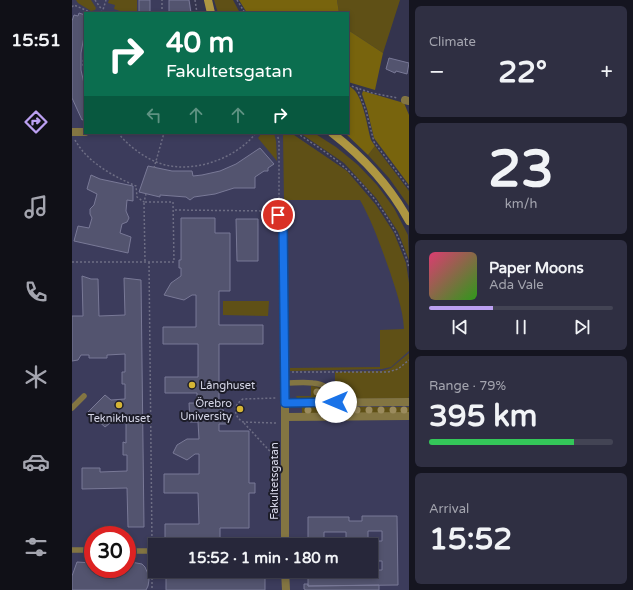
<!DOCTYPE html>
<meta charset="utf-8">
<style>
body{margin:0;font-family:"Varela Round",sans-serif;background:#2f2f42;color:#f1f3f6;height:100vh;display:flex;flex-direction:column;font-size:15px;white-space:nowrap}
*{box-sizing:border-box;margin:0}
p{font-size:13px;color:#a4a5af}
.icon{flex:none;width:22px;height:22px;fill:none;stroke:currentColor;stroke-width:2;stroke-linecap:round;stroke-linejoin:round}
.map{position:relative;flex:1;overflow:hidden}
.panel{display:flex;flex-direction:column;gap:6px;padding:6px;background:#151520;width:224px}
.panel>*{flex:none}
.hud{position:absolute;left:12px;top:12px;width:265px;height:122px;border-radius:0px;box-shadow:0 2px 6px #0003,0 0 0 1px #434454;background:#0b6e4f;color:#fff;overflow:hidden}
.speed{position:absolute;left:12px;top:526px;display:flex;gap:8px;font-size:20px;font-weight:700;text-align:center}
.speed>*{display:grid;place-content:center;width:52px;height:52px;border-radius:50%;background:#27273a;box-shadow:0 2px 6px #0003,0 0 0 1px #434454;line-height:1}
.speed .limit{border:6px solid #d22;background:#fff;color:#111}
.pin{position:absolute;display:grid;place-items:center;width:34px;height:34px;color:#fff;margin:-17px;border:2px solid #fff;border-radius:50%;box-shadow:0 1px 4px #0007}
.me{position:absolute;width:44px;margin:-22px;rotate:270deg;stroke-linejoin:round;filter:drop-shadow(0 0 3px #0008)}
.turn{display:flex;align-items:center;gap:14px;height:84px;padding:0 16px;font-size:18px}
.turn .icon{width:52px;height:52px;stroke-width:2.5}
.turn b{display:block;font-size:28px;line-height:34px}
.lanes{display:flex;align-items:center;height:38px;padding:0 16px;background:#0003;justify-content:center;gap:20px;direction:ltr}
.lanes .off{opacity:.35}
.big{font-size:30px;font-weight:800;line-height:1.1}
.panel .tile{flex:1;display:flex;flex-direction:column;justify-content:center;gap:6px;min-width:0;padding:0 14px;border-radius:6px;background:#2f2f42}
.panel .dial{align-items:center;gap:0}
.dial b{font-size:52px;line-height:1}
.song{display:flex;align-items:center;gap:12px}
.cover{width:48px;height:48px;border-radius:6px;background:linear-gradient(135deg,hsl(340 70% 55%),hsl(110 70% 35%))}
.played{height:4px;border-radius:2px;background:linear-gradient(90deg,#bca0f2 35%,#434454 35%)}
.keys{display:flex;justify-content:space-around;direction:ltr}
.heat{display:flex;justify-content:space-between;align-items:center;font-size:22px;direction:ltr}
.charge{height:6px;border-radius:3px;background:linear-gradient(90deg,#34c759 79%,#434454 0)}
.trip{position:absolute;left:76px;top:538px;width:230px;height:40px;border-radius:0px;background:#27273a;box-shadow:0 2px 6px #0003,0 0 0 1px #434454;font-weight:800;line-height:40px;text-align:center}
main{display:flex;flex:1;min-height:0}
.tab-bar{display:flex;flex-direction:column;width:72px;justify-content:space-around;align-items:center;background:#101017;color:#a4a5af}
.tab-bar .icon{width:28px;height:28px}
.tab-bar .current{color:#bca0f2}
.tab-bar b{font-size:18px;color:#f1f3f6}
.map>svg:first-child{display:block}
.built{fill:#3c3c5c;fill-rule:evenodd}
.green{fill:#5f5016}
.forest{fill:#78640d}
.building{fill:#53546f;stroke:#797997;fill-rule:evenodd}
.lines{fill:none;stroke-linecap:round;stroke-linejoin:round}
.path{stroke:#6d6d84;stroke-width:1.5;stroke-dasharray:2 2;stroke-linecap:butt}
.lane{stroke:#837542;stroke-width:5.5}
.street{stroke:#837542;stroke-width:8}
.secondary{stroke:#ae9741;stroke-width:8}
.tree{fill:#9b8b5d}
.route-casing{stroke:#114b97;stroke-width:10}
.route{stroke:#1a73e8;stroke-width:7}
.poi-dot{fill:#d5b535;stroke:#1d1d29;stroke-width:1.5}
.labels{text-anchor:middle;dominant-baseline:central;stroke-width:4;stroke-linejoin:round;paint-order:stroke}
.poi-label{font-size:11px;fill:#d6d7e8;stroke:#1d1d29;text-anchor:start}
.street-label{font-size:11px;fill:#d6d7e8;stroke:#1d1d29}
</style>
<main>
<nav class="tab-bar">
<b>15:51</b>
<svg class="icon current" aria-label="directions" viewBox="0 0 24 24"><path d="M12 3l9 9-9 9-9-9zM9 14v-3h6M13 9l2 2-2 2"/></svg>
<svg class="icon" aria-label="music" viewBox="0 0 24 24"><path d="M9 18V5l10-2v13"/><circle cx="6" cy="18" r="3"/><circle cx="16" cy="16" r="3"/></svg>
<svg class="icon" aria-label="phone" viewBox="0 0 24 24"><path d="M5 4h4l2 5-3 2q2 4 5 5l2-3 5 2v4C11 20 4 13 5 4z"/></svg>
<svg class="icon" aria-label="climate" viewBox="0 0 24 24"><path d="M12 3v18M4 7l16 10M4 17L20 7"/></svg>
<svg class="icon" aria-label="car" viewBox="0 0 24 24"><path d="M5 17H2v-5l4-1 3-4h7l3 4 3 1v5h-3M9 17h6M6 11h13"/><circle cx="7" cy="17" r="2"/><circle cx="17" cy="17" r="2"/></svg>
<svg class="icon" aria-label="filters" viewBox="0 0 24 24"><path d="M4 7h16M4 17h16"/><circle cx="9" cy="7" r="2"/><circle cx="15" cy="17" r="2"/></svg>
</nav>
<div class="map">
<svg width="337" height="590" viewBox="0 0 337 590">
<rect width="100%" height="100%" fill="#34344e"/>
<!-- built -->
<path class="built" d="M0,0h118l2,13h-107v120h206l56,38 29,34 18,28 12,30 3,20v307h-337zM21,535h34v34h-34zM83,545h216v26h-216z"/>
<!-- green -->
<path class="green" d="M4,0h15l5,8 -1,2 -4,1 -13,-8z
M37,0h28v13h-17v-2l-6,-2 1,-4 -7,-2z
M142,0h19l7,13h-22z
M265,0h63l-17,53 -35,-23v-17h-9z
M190,133h12l2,8 1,20 -19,-23z
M211,133h8l56,38 29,34 18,28 12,30 3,20v68l-18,16 -9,2 -92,2v-3l90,-1v-37l24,-1c-1,-20 -8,-38 -14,-57 -9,-25 -17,-49 -30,-72h-76z
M228,133h14l22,14 22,18 19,20 17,23 14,27 1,25 -11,-28 -22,-34 -32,-35z
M303,146l34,45v15l-20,-28 -21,-23z
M151,301h46l-1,15 -45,-1z
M337,353v44l-1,1 -51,1 -22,-14v-13l47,-1 9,-3z
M239,386c11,0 18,7 25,15h-37l-2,-3 -1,-2h15z
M230,407h107v6h-107z"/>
<!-- forest -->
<path class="forest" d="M167,0h98l2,13h-92z
M276,30l35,23 -8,37 -27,-8z
M276,86c15,4 19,41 23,54l4,6 -7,9 -23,-22h3z
M291,91l41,12 5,12v70l-35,-47 -7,-29 -5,-15z"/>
<!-- building -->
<path class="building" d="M67,0h11v13h-11z
M97,0h20l2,13h-22z
M7,13l6,2v16l-4,22v17l4,18v31l-3,1 -10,-22v-77l2,-6 4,1z
M317,58l20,5 -2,11 -11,-3 -1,2 -9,-4z
M188,148l14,16 -6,4v3h-4l-9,6v11h-21l-19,6 -21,3 -4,3 -4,-3 -26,-2v2l-21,-5 9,-26 24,5h20l1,5 9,-1 18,-4 16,-7z
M19,175l9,4 33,7v15l-6,-1 -1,11 3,7 -2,4 -5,2 -2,9 11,4 -3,16 -54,-12 4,-15 11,2 3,-10 -2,-4v-5l4,-4 3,-11 -10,-5z
M109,218h34v15h15v58h-11v34h44v19h-44v56l10,24h-10v7h30v52h6v10h-6v35h-29v17h-21v-2h-34v-19h34l-1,-31h-34v-19h35v-20h-4l-8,6 -14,-7 4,-8 10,-6h12l-1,-17h-8l-1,-19h8v-10h-32v-16h33v-33h-35v-17h33v-32h-4l-8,5 -20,-5 7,-12 10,-7v-8h-2v-8h2z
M164,219h22v42h-21z
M10,276l9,3h7l1,37 26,-1 -1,-37 17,2 3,247h-16l-1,-39 -45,1v-21h18v4l27,-1v-16h-4v-13l3,1v-23h-12l-9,7 -17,-15 17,-17 6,5 14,-1v-15h-3v-12h3v-18l-18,1v3h-18v-3h-8l-3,5 -6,1v-45h11z
M290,516h35l1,69 -90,1v-15l74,-1v-9h-11v-16h-63v-28h41v4h13zM296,531h14v10h-14zM252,532h22v9h-22z
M5,562l16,1v6h34v-7h4l11,2 3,3 3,7 1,6 -1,6 -2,4h-74v-14z
M127,571h21v4h45v15h-99v-15h33z
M232,584h4v2l71,-1v5h-73l-2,-1z"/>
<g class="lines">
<!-- path -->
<path class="path" d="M23,0l7,10
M123,0l2,13
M165,0l8,13
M0,7l2,-2 18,8
M30,13l4,-13
M90,13v-13
M13,44l-2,20 2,12
M276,85l24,8 26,5
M285,88l9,23 8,31 35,46
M46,133c9,11 21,21 34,27 33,17 82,1 104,-27
M205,133l2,9v65
M225,133c16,11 33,21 47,34 28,23 57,65 65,101
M3,140c13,23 38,36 61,46l1,11 7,5 2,-8
M82,168l10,-35
M103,210l96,1
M0,262h102l-1,-60h-29l1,60
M77,262l3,282
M220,372h96l10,-3 11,-9
M172,423l32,35
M204,423l-33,-1c-10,-6 -10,-17 0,-23l34,-1
M80,558v32"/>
<!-- lane -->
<path class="lane" d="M213,383c9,0 19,-1 28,0 14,1 25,12 36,19
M0,408l12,-12
M165,545l48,-1
M0,550h21
M55,551h25"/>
<!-- street -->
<path class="street" d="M333,100l4,1
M0,132h13
M206,215l5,6 2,182v142
M213,403l124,-1
M213,417l124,-1
M213,571l1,19"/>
<!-- secondary -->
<path class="secondary" d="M136,0l3,13
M260,133c31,24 58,53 77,88"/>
</g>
<!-- trees -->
<g class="tree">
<circle cx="245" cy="392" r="3.5"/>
<circle cx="236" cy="410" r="3.5"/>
<circle cx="249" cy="410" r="3.5"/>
<circle cx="261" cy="410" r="3.5"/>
<circle cx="272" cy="410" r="3.5"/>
<circle cx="285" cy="410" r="3.5"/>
<circle cx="297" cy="410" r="3.5"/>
<circle cx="309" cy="410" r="3.5"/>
<circle cx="321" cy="410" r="3.5"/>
<circle cx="332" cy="410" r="3.5"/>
</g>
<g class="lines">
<defs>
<path id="route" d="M206,215l5,7 2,181 51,-1"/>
</defs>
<!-- route casing -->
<use href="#route" class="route-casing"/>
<!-- route -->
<use href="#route" class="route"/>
</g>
<!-- markers -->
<g class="poi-dot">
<circle cx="120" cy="385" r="4"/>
<circle cx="47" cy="405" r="4"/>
<circle cx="168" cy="409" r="4"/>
</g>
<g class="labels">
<!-- poi labels -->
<g class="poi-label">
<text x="128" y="385">Långhuset</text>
<text x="160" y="403" text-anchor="end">Örebro<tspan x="160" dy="13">University</tspan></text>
<text x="47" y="418" text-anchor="middle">Teknikhuset</text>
</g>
<!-- street labels -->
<g class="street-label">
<text transform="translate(202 481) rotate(-90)">Fakultetsgatan</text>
</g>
</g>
</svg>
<div class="speed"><div class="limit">30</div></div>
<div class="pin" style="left:206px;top:215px;background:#d93025"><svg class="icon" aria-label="arrive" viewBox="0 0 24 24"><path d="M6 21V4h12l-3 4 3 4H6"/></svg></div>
<svg class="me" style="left:264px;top:402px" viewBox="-20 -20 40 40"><circle r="19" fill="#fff"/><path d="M0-13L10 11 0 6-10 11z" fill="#1a73e8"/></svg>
<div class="trip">15:52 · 1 min · 180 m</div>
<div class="hud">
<div class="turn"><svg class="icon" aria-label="right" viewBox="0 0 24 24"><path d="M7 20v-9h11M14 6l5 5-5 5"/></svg><div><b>40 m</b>Fakultetsgatan</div></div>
<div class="lanes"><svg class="icon off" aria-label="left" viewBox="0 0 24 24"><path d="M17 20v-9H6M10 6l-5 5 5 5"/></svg><svg class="icon off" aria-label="ahead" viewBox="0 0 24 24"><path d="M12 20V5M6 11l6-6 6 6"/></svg><svg class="icon off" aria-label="ahead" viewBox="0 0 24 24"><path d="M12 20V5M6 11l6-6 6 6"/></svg><svg class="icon" aria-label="right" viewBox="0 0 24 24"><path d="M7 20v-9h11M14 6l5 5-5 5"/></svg></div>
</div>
</div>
<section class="panel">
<div class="tile"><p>Climate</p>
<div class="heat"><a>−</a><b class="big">22°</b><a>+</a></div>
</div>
<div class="tile dial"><b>23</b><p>km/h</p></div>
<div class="tile">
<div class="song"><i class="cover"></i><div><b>Paper Moons</b><p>Ada Vale</p></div></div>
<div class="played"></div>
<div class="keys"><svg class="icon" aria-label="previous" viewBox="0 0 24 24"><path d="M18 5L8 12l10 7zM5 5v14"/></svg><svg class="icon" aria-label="pause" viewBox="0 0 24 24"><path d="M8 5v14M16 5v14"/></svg><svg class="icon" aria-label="next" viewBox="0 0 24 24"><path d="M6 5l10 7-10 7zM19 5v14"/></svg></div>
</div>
<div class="tile"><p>Range · 79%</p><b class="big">395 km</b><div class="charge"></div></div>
<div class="tile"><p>Arrival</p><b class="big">15:52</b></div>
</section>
</main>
